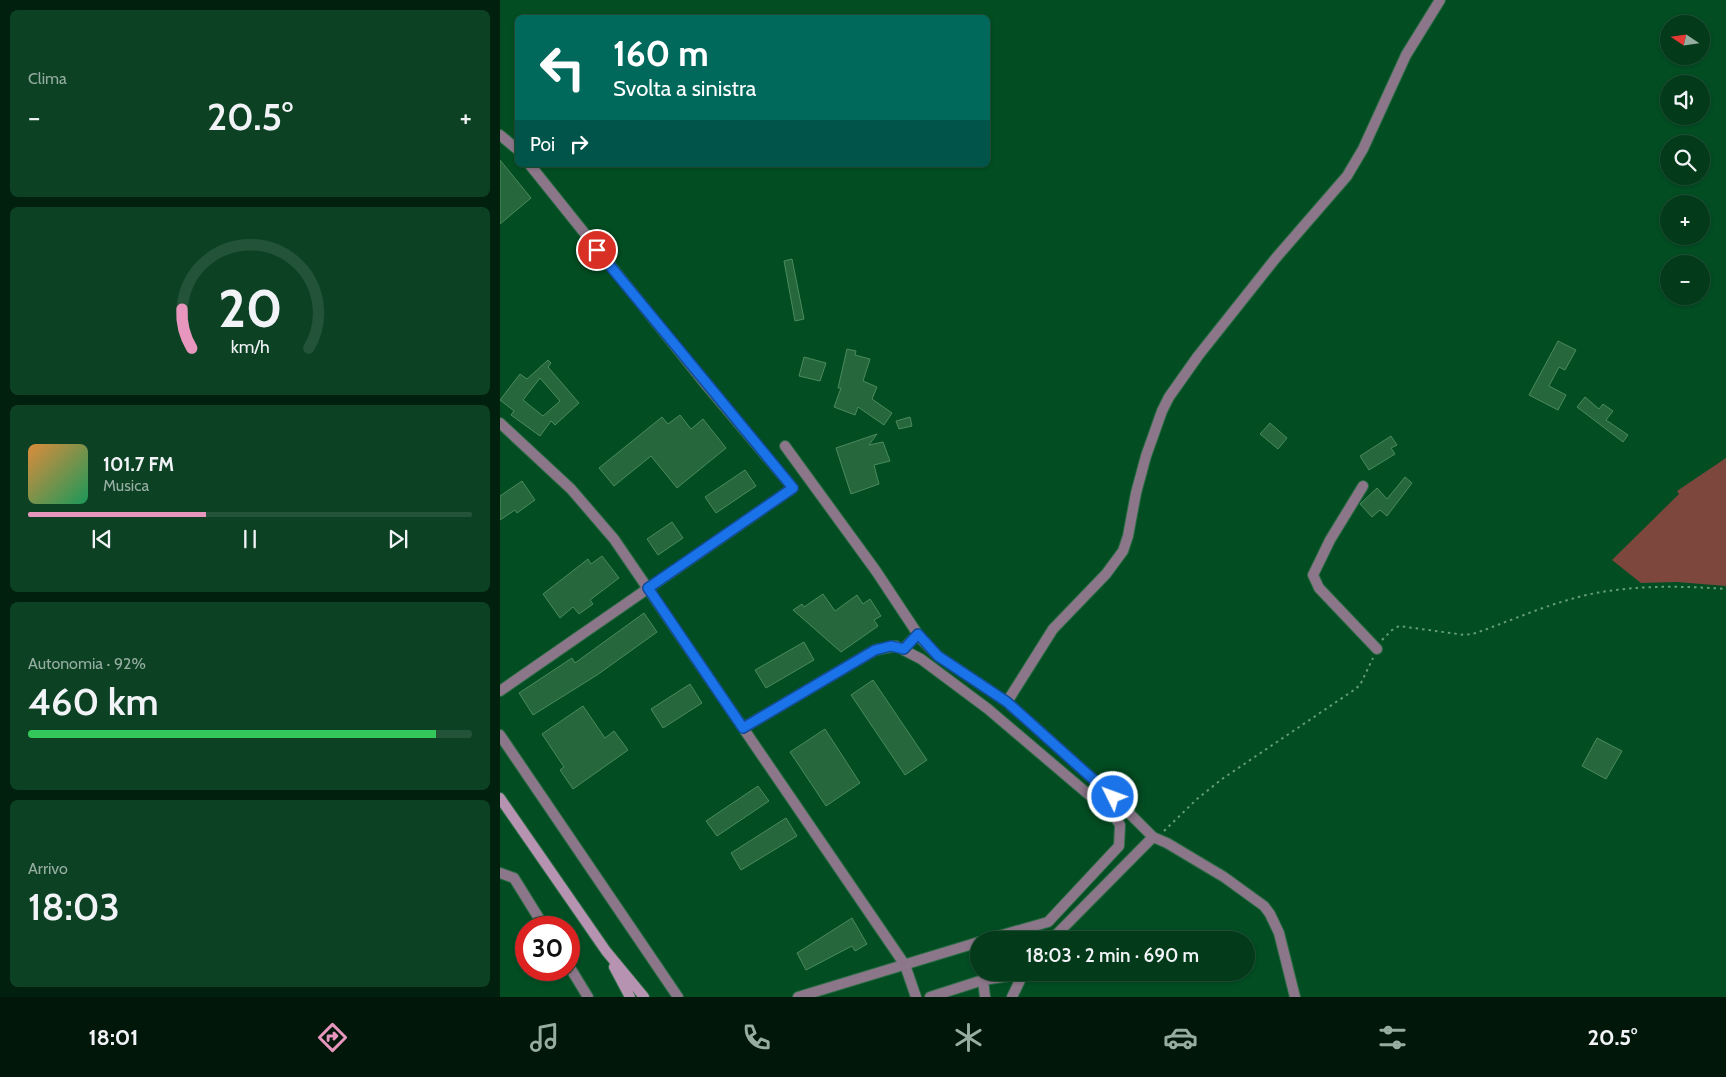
<!DOCTYPE html>
<html lang="it">
<meta charset="utf-8">
<style>
body{margin:0;font-family:Cabin,sans-serif;background:#0c4123;color:#f1f3f6;height:100vh;display:flex;flex-direction:column;font-size:19px;white-space:nowrap}
*{box-sizing:border-box;margin:0}
p{font-size:16px;color:#96ada2}
.icon{flex:none;width:28px;height:28px;fill:none;stroke:currentColor;stroke-width:2;stroke-linecap:round;stroke-linejoin:round}
.map{position:relative;flex:1;overflow:hidden}
.side{display:flex;flex-direction:column;gap:10px;padding:10px;background:#01200e;width:500px}
.side>*{flex:none}
.hud{position:absolute;left:15px;top:15px;width:475px;height:152px;border-radius:8px;box-shadow:0 1px 4px #0004,0 0 0 1px #235439;background:#00695c;color:#fff;overflow:hidden}
.needle{width:32px;rotate:283deg}
.controls{position:absolute;left:1160px;top:15px;display:grid;gap:10px}
.controls a{display:grid;place-items:center;width:50px;height:50px;border-radius:50%;background:#023a1a;box-shadow:0 1px 4px #0004,0 0 0 1px #235439;font-size:25px}
.speed{position:absolute;left:15px;top:916px;display:flex;gap:10px;font-size:25px;font-weight:700;text-align:center}
.speed>*{display:grid;place-content:center;width:65px;height:65px;border-radius:50%;background:#023a1a;box-shadow:0 1px 4px #0004,0 0 0 1px #235439;line-height:1}
.speed .limit{border:8px solid #d22;background:#fff;color:#111}
.pin{position:absolute;display:grid;place-items:center;width:42px;height:42px;color:#fff;margin:-21px;border:2px solid #fff;border-radius:50%;box-shadow:0 1px 5px #0007}
.me{position:absolute;width:55px;margin:-28px;rotate:312deg;stroke-linejoin:round;filter:drop-shadow(0 0 4px #0008)}
.turn{display:flex;align-items:center;gap:18px;height:105px;padding:0 15px;font-size:22px}
.turn .icon{width:65px;height:65px;stroke-width:2.5}
.turn b{display:block;font-size:35px;line-height:42px}
.then{display:flex;align-items:center;height:48px;padding:0 15px;background:#0003;gap:10px;font-size:19px}
.big{font-size:38px;font-weight:600;line-height:1.1}
.side .widget{flex:1;display:flex;flex-direction:column;justify-content:center;gap:8px;min-width:0;padding:0 18px;border-radius:8px;background:#0c4123}
.side .dial{align-items:center;gap:0}
.dial svg{height:130px;overflow:visible;fill:none;stroke:#235439;stroke-width:7;stroke-linecap:round;text-anchor:middle}
.dial text{fill:#f1f3f6;stroke:none}
.song{display:flex;align-items:center;gap:15px}
.cover{width:60px;height:60px;border-radius:8px;background:linear-gradient(135deg,hsl(30 70% 55%),hsl(150 70% 35%))}
.played{height:5px;border-radius:2px;background:linear-gradient(90deg,#e797bd 40%,#235439 40%)}
.keys{display:flex;justify-content:space-around;direction:ltr}
.heat{display:flex;justify-content:space-between;align-items:center;font-size:28px;direction:ltr}
.charge{height:8px;border-radius:4px;background:linear-gradient(90deg,#34c759 92%,#235439 0)}
.trip{position:absolute;left:470px;top:931px;width:285px;height:50px;border-radius:25px;background:#023a1a;box-shadow:0 1px 4px #0004,0 0 0 1px #235439;font-weight:600;line-height:50px;text-align:center}
.dock{display:flex;height:80px;justify-content:space-around;align-items:center;background:#01170a;color:#96ada2}
.dock .icon{width:35px;height:35px}
.dock .on{color:#e797bd}
.dock b{font-size:22px;color:#f1f3f6}
main{display:flex;flex:1;min-height:0}
.map>svg:first-child{display:block}
.green{fill:#7e473e}
.building{fill:#26673b;stroke:#4b8b5d;fill-rule:evenodd}
.lines{fill:none;stroke-linecap:round;stroke-linejoin:round}
.street-casing{stroke:#296c44;stroke-width:12}
.secondary-casing{stroke:#296c44;stroke-width:12}
.path{stroke:#649c78;stroke-width:2;stroke-dasharray:2.5 4;stroke-linecap:butt}
.street{stroke:#8c7689;stroke-width:10}
.secondary{stroke:#b793b2;stroke-width:10}
.route-casing{stroke:#114b97;stroke-width:12}
.route{stroke:#1a73e8;stroke-width:9}
</style>
<main>
<section class="side">
<div class="widget"><p>Clima</p>
<div class="heat"><a>−</a><b class="big">20.5°</b><a>+</a></div>
</div>
<div class="widget dial"><svg viewBox="0 0 100 80">
<path d="M14 69A42 42 0 1 1 86 69"/>
<path d="M14 69A42 42 0 0 1 8 45" stroke="#e797bd"/>
<text x="50" y="56" font-size="32" font-weight="700">20</text>
<text x="50" y="72" font-size="11">km/h</text>
</svg></div>
<div class="widget">
<div class="song"><i class="cover"></i><div><b>101.7 FM</b><p>Musica</p></div></div>
<div class="played"></div>
<div class="keys"><svg class="icon" aria-label="previous" viewBox="0 0 24 24"><path d="M18 5L8 12l10 7zM5 5v14"/></svg><svg class="icon" aria-label="pause" viewBox="0 0 24 24"><path d="M8 5v14M16 5v14"/></svg><svg class="icon" aria-label="next" viewBox="0 0 24 24"><path d="M6 5l10 7-10 7zM19 5v14"/></svg></div>
</div>
<div class="widget"><p>Autonomia · 92%</p><b class="big">460 km</b><div class="charge"></div></div>
<div class="widget"><p>Arrivo</p><b class="big">18:03</b></div>
</section>
<div class="map">
<svg width="1226" height="997" viewBox="0 0 1226 997">
<rect width="100%" height="100%" fill="#024d22"/>
<!-- green -->
<path class="green" d="M1226,458v128l-49,-4 -36,1 -29,-23 67,-66 -2,-3z"/>
<!-- building -->
<path class="building" d="M0,160l31,38 -31,26z
M292,259l12,60 -9,2 -11,-60z
M1058,341l18,9 -11,20 -6,-3 -10,19 17,9 -8,15 -29,-15z
M347,349l9,2 -1,4 15,4 -7,22 14,6 -5,12 20,14 -8,12 -26,-18 -3,8 -21,-8 7,-19h-3z
M304,357l22,6 -6,18 -21,-5z
M48,360l3,3 -3,4 31,36 -24,22 -4,-4 -11,15 -29,-21 3,-4 -14,-11 20,-26 7,5zM40,378l20,23 -17,15 -20,-16z
M1085,397l14,12 4,-5 10,7 -7,9 22,15 -5,7 -46,-35z
M180,415l11,14 12,-10 23,29 -49,40 -26,-32 -37,30 -15,-18 63,-51 6,7z
M410,417l2,9 -13,3 -3,-8z
M770,423l17,15 -9,11 -18,-15z
M377,434l-8,11 14,-3 7,19 -16,4 5,19 -28,10 -15,-46z
M891,436l6,9 -6,3 4,6 -26,16 -9,-14z
M245,470l11,16 -40,27 -11,-16z
M905,477l7,6 -25,33 -7,-6 -8,7 -12,-13 17,-16 10,11z
M22,481l13,19 -18,13 -2,-3 -15,10v-24z
M172,522l11,16 -25,17 -11,-16z
M102,556l17,22 -29,22 3,4 -14,10 -6,-7 -13,11 -17,-24 45,-35 3,5z
M323,594l12,17 22,-16 6,9 7,-5 11,17 -7,4 4,6 -37,26 -48,-42 9,-6 2,3z
M144,613l13,19 -60,43 -64,40 -14,-22 53,-35 3,5z
M304,642l10,18 -48,28 -11,-18z
M373,680l54,80 -22,15 -54,-80z
M190,684l12,19 -39,25 -12,-19z
M83,706l22,32 9,-7 14,19 -55,39 -13,-19 4,-3 -22,-33z
M325,729l35,54 -34,23 -36,-54z
M1097,738l25,13 -16,28 -24,-13z
M258,786l11,15 -52,35 -11,-15z
M286,818l11,18 -56,34 -10,-17z
M352,918l15,26 -12,7 -3,-5 -46,24 -9,-17z"/>
<g class="lines">
<defs>
<path id="street" d="M0,135l18,15
M0,423l71,66 43,50 291,426 11,32
M285,446l91,125 45,68 17,17 69,46 106,95 40,40 14,6 57,34 40,29 6,8 9,19 16,64
M863,486l-33,54 -17,35 6,13 58,61
M403,649l15,-15
M0,691l293,-203 -86,-102 -177,-221
M507,702l46,-73 53,-55 17,-23 5,-15 8,-43 10,-37 16,-45 7,-14 29,-41 77,-97 72,-83 16,-27 43,-94 34,-55
M243,728l132,-78 21,-4 25,13 67,50 127,108 5,8 -1,21 -71,76 -63,18
M0,735l178,262
M0,873l14,5 31,50
M551,940l102,-103
M69,966l19,31
M483,980l2,17
M298,997l181,-55
M430,997l53,-17 40,-6
M512,997l12,-25"/>
<path id="secondary" d="M0,798l106,153 38,46
M114,967l16,30"/>
</defs>
<!-- street casing -->
<use href="#street" class="street-casing"/>
<!-- secondary casing -->
<use href="#secondary" class="secondary-casing"/>
<!-- path -->
<path class="path" d="M882,640l10,-10 7,-4 66,9 11,-2c39,-14 79,-32 120,-40 43,-8 87,-7 130,-4
M664,831l33,-32 25,-20 132,-89 6,-5 13,-27"/>
<!-- street -->
<use href="#street" class="street"/>
<!-- secondary -->
<use href="#secondary" class="secondary"/>
</g>
<g class="lines">
<defs>
<path id="route" d="M97,250l196,238 -145,100 95,140 132,-78 16,-4 13,3 14,-15 20,22 69,46 106,95"/>
</defs>
<!-- route casing -->
<use href="#route" class="route-casing"/>
<!-- route -->
<use href="#route" class="route"/>
</g>
</svg>
<div class="controls">
<a><svg class="needle" viewBox="-14 -14 28 28"><path d="M0-13l5 13h-10z" fill="#e53935"/><path d="M0 13l5-13h-10z" fill="#96ada2"/></svg></a>
<a><svg class="icon" aria-label="sound" viewBox="0 0 24 24"><path d="M4 9h4l5-4v14l-5-4H4zM17 9q2 3 0 6"/></svg></a>
<a><svg class="icon" aria-label="search" viewBox="0 0 24 24"><circle cx="10" cy="10" r="6"/><path d="M15 15l6 6"/></svg></a>
<a>+</a>
<a>−</a>
</div>
<div class="speed"><div class="limit">30</div></div>
<div class="pin" style="left:97px;top:250px;background:#d93025"><svg class="icon" aria-label="arrive" viewBox="0 0 24 24"><path d="M6 21V4h12l-3 4 3 4H6"/></svg></div>
<svg class="me" style="left:613px;top:797px" viewBox="-20 -20 40 40"><circle r="17" fill="#1a73e8" stroke="#fff" stroke-width="3"/><path d="M0-11L8 9 0 5-8 9z" fill="#fff"/></svg>
<div class="trip">18:03 · 2 min · 690 m</div>
<div class="hud">
<div class="turn"><svg class="icon" aria-label="left" viewBox="0 0 24 24"><path d="M17 20v-9H6M10 6l-5 5 5 5"/></svg><div><b>160 m</b>Svolta a sinistra</div></div>
<div class="then">Poi<svg class="icon" aria-label="right" viewBox="0 0 24 24"><path d="M7 20v-9h11M14 6l5 5-5 5"/></svg></div>
</div>
</div>
</main>
<nav class="dock">
<b>18:01</b>
<svg class="icon on" aria-label="directions" viewBox="0 0 24 24"><path d="M12 3l9 9-9 9-9-9zM9 14v-3h6M13 9l2 2-2 2"/></svg>
<svg class="icon" aria-label="music" viewBox="0 0 24 24"><path d="M9 18V5l10-2v13"/><circle cx="6" cy="18" r="3"/><circle cx="16" cy="16" r="3"/></svg>
<svg class="icon" aria-label="phone" viewBox="0 0 24 24"><path d="M5 4h4l2 5-3 2q2 4 5 5l2-3 5 2v4C11 20 4 13 5 4z"/></svg>
<svg class="icon" aria-label="climate" viewBox="0 0 24 24"><path d="M12 3v18M4 7l16 10M4 17L20 7"/></svg>
<svg class="icon" aria-label="car" viewBox="0 0 24 24"><path d="M5 17H2v-5l4-1 3-4h7l3 4 3 1v5h-3M9 17h6M6 11h13"/><circle cx="7" cy="17" r="2"/><circle cx="17" cy="17" r="2"/></svg>
<svg class="icon" aria-label="filters" viewBox="0 0 24 24"><path d="M4 7h16M4 17h16"/><circle cx="9" cy="7" r="2"/><circle cx="15" cy="17" r="2"/></svg>
<b>20.5°</b>
</nav>
